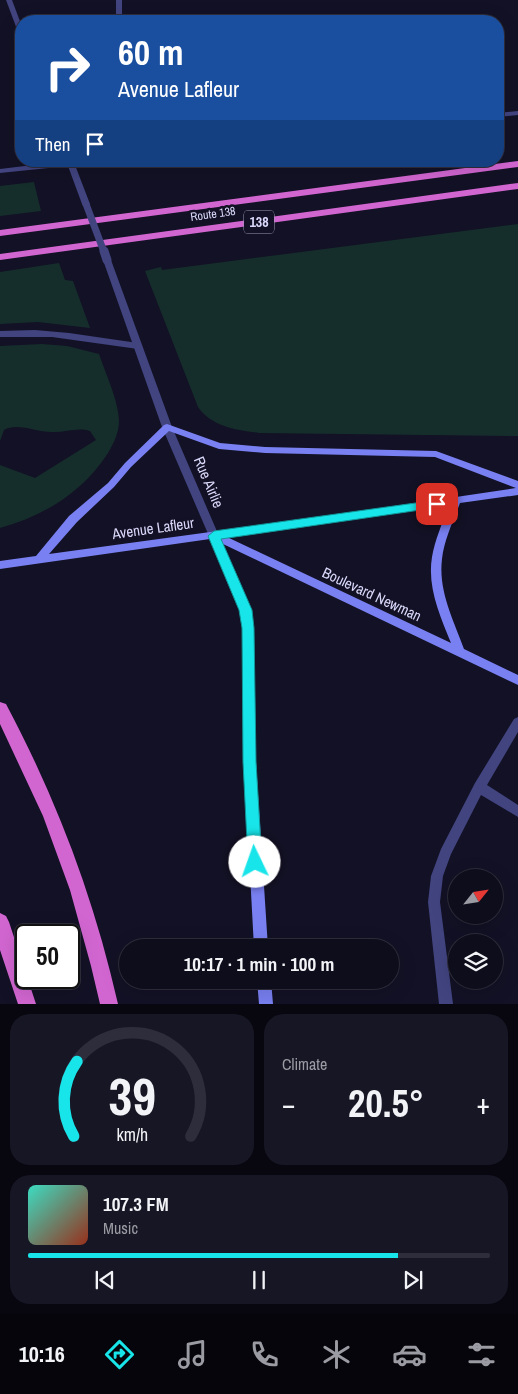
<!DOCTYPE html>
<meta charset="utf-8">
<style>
body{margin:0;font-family:"Archivo Narrow",sans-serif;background:#171625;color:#f1f3f6;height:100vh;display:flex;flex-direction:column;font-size:19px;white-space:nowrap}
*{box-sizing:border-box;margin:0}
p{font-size:16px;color:#9b9ca3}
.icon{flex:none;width:28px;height:28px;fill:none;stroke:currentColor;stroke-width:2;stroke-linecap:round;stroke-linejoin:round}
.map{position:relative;height:1004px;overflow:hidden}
.side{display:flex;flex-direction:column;gap:10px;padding:10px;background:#08070f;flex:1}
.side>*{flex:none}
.top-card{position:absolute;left:15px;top:15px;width:489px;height:152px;border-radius:20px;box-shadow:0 5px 20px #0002,0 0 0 1px #2e2d3b;background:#1a4fa0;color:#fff;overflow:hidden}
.needle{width:32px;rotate:60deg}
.controls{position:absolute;left:448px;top:869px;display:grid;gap:10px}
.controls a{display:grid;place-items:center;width:55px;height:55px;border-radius:50%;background:#0e0d1c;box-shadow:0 5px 20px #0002,0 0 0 1px #2e2d3b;font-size:25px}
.speed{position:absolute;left:15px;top:924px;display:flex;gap:10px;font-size:25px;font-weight:700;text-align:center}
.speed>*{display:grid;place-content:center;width:65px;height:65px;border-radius:50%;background:#0e0d1c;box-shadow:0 5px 20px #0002,0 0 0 1px #2e2d3b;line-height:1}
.speed .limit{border:2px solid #111;border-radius:8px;background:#fff;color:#111}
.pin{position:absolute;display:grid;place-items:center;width:42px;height:42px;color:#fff;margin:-21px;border-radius:10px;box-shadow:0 2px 8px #0006}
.me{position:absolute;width:55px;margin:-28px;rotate:357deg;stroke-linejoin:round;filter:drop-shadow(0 0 4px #0008)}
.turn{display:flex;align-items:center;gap:18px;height:105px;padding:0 20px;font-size:22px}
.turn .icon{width:65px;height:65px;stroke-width:2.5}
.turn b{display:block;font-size:35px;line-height:42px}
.then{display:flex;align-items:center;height:48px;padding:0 20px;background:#0003;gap:10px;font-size:19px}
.big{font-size:38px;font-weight:700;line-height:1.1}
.side .card{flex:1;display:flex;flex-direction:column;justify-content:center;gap:8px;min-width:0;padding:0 18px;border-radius:20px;background:#171625}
.side .dial{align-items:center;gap:0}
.dial svg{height:130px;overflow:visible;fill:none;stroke:#2e2d3b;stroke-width:7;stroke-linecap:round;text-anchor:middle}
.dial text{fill:#f1f3f6;stroke:none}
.song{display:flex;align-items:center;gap:15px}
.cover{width:60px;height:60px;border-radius:8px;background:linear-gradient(135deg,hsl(170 70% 55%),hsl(10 70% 35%))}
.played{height:5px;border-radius:2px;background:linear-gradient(90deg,#18e5e9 80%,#2e2d3b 80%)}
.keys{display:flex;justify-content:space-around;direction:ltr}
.heat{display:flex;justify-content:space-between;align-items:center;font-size:28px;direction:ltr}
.side .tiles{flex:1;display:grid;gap:10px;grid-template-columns:1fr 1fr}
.card:last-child{grid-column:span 2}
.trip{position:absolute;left:119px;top:939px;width:280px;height:50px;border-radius:25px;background:#0e0d1c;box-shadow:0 5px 20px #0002,0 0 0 1px #2e2d3b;font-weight:700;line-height:50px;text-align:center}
.dock{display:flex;height:80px;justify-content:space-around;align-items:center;background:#06050b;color:#9b9ca3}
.dock .icon{width:35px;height:35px}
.dock .on{color:#18e5e9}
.dock b{font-size:22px;color:#f1f3f6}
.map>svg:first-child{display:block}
.green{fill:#152e2b}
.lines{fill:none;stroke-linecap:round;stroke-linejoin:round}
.service{fill:#41447f;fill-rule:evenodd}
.minor{fill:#41447f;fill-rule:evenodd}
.secondary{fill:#7980f2;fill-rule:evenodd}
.trunk{fill:#d266d1;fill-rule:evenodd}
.minor-bridge-far1{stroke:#41447f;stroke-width:7}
.minor-bridge{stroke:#41447f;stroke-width:9}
.route{fill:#18e5e9;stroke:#109597}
.labels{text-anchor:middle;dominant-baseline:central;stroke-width:5;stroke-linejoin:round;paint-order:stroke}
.far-street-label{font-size:12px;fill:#dad9fb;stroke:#131125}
.shield{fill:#131125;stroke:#9e9dbb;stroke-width:1}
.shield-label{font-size:14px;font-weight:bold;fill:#dad9fb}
.street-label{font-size:15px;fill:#dad9fb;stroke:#131125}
</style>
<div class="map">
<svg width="518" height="1004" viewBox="0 0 518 1004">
<rect width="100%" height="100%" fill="#131125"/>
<!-- green -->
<path class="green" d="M34,182l7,29 -41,5v-30z
M518,224v212l-259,-3c-22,-3 -47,-6 -61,-26l-53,-136 16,-4 1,3z
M59,263l6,17 8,1 17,47 -52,-6 -38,2v-52z
M42,344l25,2 32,8c7,21 19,45 20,67 0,11 -5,22 -11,32 -25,39 -64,63 -108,75v-63l35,13 61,-38 -6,-9c-12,-4 -24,1 -36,1 -17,1 -36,-10 -50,-2l-4,11v-95z"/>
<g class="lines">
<!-- service -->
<path class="service" d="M116,0h6v21h-6z
M35,330l34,3 69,10 4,3 -4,3 -86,-12h-52v-6z
M518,717v15l-31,53 31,20v12l-37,-22 -30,59 -8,22 -3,26 13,102h-14l-11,-102 3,-26 10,-27 34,-66 39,-64z"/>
<!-- minor -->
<path class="minor" d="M6,0h6l9,24v10l-3,-2z
M518,111v4l-20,2v-4z
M66,161h28l-4,2 -15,2 15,39 -1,2h-6l-1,-2 -14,-38 -68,7v-4z
M104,258h6l1,2 61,167 47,109 -1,3h-8l-1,-3 -47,-109 -59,-167z"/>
<!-- secondary -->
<path class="secondary" d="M167,424l53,19 45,4 171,4 82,30v14l-58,8c-7,19 -16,37 -18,56 -4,32 12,62 22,90l54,26v10l-295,-141 28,66 2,18 3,134 12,186h-14l-10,-186 -1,-134 -2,-18 -31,-71 -210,30v-8l36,-5 33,-40 39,-33 17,-20 39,-38zM169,431l50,18 46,4 170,4 81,31 -195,29 -272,37 28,-32 37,-35 17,-20zM449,505c-6,17 -14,34 -17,52 -5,30 8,59 19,86l-224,-106z
M257,980h14l2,24h-14z"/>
<!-- trunk -->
<path class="trunk" d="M518,161v6l-518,69v-6z
M518,183v6l-518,71v-6z
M0,702l6,2c51,96 88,194 112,300h-18l-9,-38 -21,-76 -27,-74 -43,-92z
M0,913l6,3 3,6 27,82h-18l-18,-54z"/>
<!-- minor-bridge-far1 -->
<path class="minor-bridge-far1" d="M86,204l18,48"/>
<!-- minor-bridge -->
<path class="minor-bridge" d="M104,251l3,9"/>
</g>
<!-- route -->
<path class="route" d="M437,500l5,4 -1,3 -220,32 31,71 2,18 2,134 6,100 -2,4 -5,2 -5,-2 -2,-4 -5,-100 -1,-134 -3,-18 -31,-74 6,-5z"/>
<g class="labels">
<!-- far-street labels -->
<g class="far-street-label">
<text transform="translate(213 214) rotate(-8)">Route 138</text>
</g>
<!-- shield labels -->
<rect class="shield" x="244" y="210.5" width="30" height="23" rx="4"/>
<g class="shield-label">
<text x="259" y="222">138</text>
</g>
<!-- street labels -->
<g class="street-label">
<text transform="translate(209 482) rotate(67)">Rue Airlie</text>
<text transform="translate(153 528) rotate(-8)">Avenue Lafleur</text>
<text transform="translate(372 594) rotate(25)">Boulevard Newman</text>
</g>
</g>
</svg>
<div class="controls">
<a><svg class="needle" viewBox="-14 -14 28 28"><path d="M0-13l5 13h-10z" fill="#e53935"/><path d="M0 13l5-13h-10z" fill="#9b9ca3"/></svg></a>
<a><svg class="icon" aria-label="layers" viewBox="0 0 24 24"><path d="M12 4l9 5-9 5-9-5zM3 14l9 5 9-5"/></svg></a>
</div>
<div class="speed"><div class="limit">50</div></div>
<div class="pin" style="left:437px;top:504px;background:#d93025"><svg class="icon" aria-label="arrive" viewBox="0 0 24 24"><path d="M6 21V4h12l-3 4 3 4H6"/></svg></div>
<svg class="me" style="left:255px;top:862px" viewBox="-20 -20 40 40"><circle r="19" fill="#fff"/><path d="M0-13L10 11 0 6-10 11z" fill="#18e5e9"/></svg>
<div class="trip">10:17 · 1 min · 100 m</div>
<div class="top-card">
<div class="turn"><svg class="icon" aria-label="right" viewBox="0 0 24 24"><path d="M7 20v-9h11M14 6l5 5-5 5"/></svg><div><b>60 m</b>Avenue Lafleur</div></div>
<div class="then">Then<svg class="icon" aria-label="arrive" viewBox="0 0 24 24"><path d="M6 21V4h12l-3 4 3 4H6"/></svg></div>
</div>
</div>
<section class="side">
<div class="tiles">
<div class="card dial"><svg viewBox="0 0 100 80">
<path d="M14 69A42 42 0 1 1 86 69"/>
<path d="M14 69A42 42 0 0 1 16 23" stroke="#18e5e9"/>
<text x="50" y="56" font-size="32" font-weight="700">39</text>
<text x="50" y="72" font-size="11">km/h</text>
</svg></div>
<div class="card"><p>Climate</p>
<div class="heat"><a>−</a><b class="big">20.5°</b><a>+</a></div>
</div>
<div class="card">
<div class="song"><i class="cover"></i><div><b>107.3 FM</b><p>Music</p></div></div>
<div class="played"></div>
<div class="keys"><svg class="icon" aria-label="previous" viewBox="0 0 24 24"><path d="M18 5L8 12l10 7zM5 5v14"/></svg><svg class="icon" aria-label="pause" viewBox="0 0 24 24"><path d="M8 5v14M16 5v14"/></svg><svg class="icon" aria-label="next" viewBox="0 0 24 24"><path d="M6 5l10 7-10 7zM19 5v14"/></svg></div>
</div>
</div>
</section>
<nav class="dock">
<b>10:16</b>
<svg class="icon on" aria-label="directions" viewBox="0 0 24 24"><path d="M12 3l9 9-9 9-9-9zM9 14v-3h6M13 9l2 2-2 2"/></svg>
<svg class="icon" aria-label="music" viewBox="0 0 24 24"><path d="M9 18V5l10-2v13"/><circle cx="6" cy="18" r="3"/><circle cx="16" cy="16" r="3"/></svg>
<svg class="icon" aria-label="phone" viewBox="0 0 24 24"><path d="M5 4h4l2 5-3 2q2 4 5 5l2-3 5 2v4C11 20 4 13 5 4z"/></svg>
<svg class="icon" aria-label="climate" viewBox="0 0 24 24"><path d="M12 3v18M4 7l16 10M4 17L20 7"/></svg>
<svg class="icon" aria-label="car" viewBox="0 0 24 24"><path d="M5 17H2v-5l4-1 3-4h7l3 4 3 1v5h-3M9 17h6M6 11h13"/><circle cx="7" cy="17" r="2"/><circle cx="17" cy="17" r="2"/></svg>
<svg class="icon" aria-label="filters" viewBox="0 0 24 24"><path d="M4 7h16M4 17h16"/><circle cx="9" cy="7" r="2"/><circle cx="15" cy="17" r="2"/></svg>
</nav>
